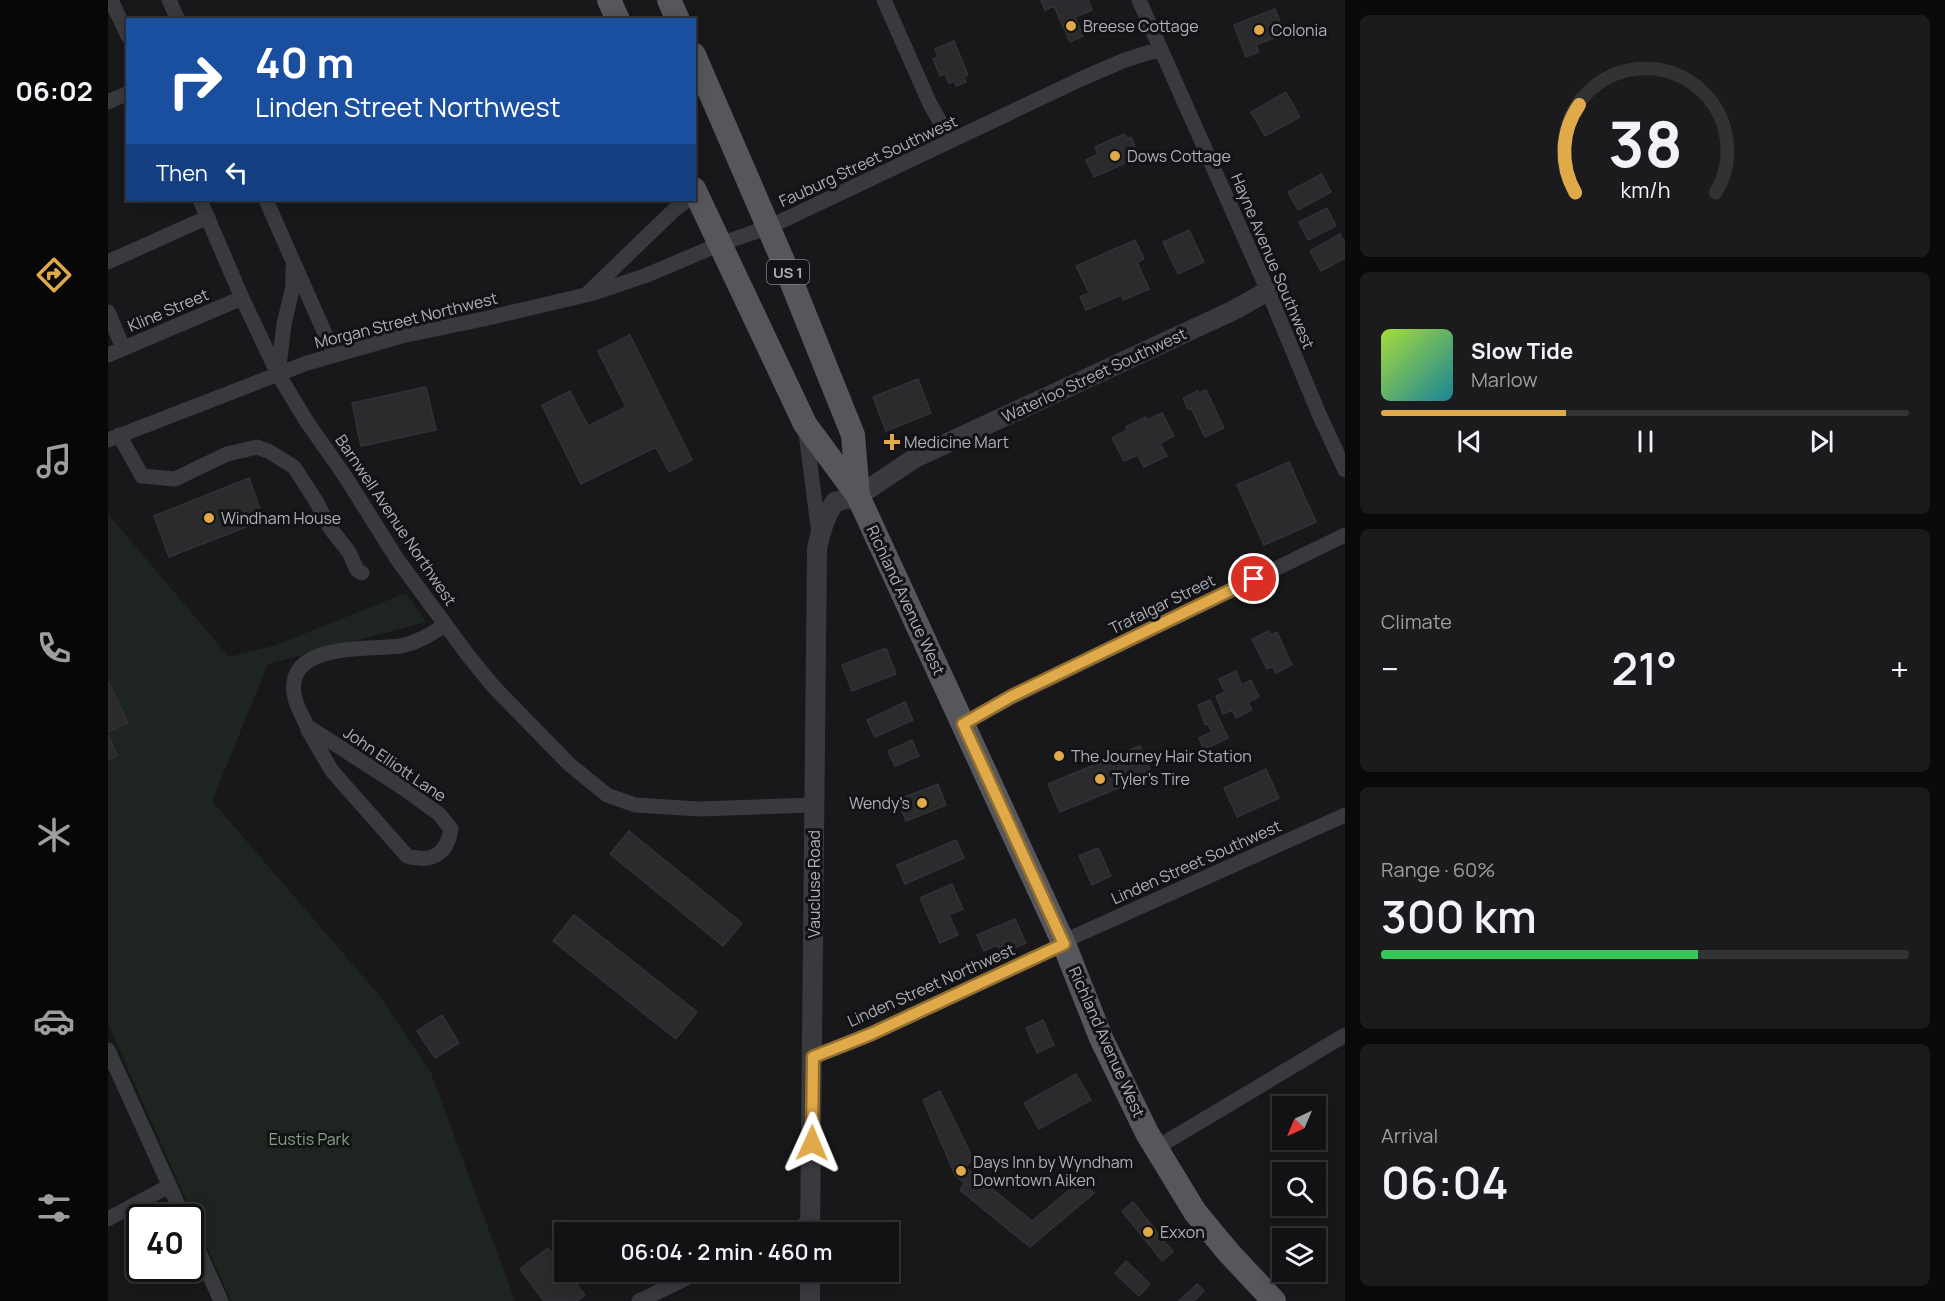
<!DOCTYPE html>
<meta charset="utf-8">
<style>
body{margin:0;font-family:Manrope,sans-serif;background:#1b1b1d;color:#f1f3f6;height:100vh;display:flex;flex-direction:column;font-size:22px;white-space:nowrap}
*{box-sizing:border-box;margin:0}
p{font-size:20px;color:#9c9ea0}
.icon{flex:none;width:33px;height:33px;fill:none;stroke:currentColor;stroke-width:2;stroke-linecap:round;stroke-linejoin:round}
.map{position:relative;flex:1;overflow:hidden}
.side{display:flex;flex-direction:column;gap:15px;padding:15px;background:#0a0a0b;width:600px}
.side>*{flex:none}
.banner{position:absolute;left:18px;top:18px;width:570px;height:183px;border-radius:0px;box-shadow:0 3px 15px #0003,0 0 0 2px #313234;background:#1a4fa0;color:#fff;overflow:hidden}
.needle{width:39px;rotate:224deg}
.buttons{position:absolute;left:1164px;top:1096px;display:grid;gap:12px}
.buttons a{display:grid;place-items:center;width:54px;height:54px;border-radius:0px;background:#121214;box-shadow:0 3px 15px #0003,0 0 0 2px #313234;font-size:30px}
.speed{position:absolute;left:18px;top:1204px;display:flex;gap:12px;font-size:30px;font-weight:700;text-align:center}
.speed>*{display:grid;place-content:center;width:78px;height:78px;border-radius:50%;background:#121214;box-shadow:0 3px 15px #0003,0 0 0 2px #313234;line-height:1}
.speed .limit{border:3px solid #111;border-radius:9px;background:#fff;color:#111}
.pin{position:absolute;display:grid;place-items:center;width:51px;height:51px;color:#fff;margin:-26px;border:3px solid #fff;border-radius:50%;box-shadow:0 2px 6px #0007}
.me{position:absolute;width:66px;margin:-33px;rotate:1deg;stroke-linejoin:round;filter:drop-shadow(0 0 4px #0008)}
.turn{display:flex;align-items:center;gap:21px;height:126px;padding:0 30px;font-size:27px}
.turn .icon{width:78px;height:78px;stroke-width:2.5}
.turn b{display:block;font-size:42px;line-height:51px}
.then{display:flex;align-items:center;height:57px;padding:0 30px;background:#0003;gap:12px;font-size:22px}
.big{font-size:45px;font-weight:600;line-height:1.1}
.side .widget{flex:1;display:flex;flex-direction:column;justify-content:center;gap:9px;min-width:0;padding:0 21px;border-radius:9px;background:#1b1b1d}
.side .dial{align-items:center;gap:0}
.dial svg{height:156px;overflow:visible;fill:none;stroke:#313234;stroke-width:7;stroke-linecap:round;text-anchor:middle}
.dial text{fill:#f1f3f6;stroke:none}
.song{display:flex;align-items:center;gap:18px}
.cover{width:72px;height:72px;border-radius:9px;background:linear-gradient(135deg,hsl(80 70% 55%),hsl(190 70% 35%))}
.played{height:6px;border-radius:3px;background:linear-gradient(90deg,#e0a94a 35%,#313234 35%)}
.keys{display:flex;justify-content:space-around;direction:ltr}
.heat{display:flex;justify-content:space-between;align-items:center;font-size:33px;direction:ltr}
.charge{height:9px;border-radius:4px;background:linear-gradient(90deg,#34c759 60%,#313234 0)}
.trip{position:absolute;left:446px;top:1222px;width:345px;height:60px;border-radius:0px;background:#121214;box-shadow:0 3px 15px #0003,0 0 0 2px #313234;font-weight:600;line-height:60px;text-align:center}
main{display:flex;flex:1;min-height:0}
.tab-bar{display:flex;flex-direction:column;width:108px;justify-content:space-around;align-items:center;background:#070708;color:#9c9ea0}
.tab-bar .icon{width:42px;height:42px}
.tab-bar .current{color:#e0a94a}
.tab-bar b{font-size:27px;color:#f1f3f6}
.map>svg:first-child{display:block}
.green{fill:#1e241f}
.building{fill:#2b2b2e;stroke:#323236;stroke-width:1.5}
.lines{fill:none;stroke-linecap:round;stroke-linejoin:round}
.minor{stroke:#393a3e;stroke-width:15}
.tertiary{stroke:#393a3e;stroke-width:20}
.primary{stroke:#56575d;stroke-width:24}
.route-casing{stroke:#926e30;stroke-width:15}
.route{stroke:#e0a94a;stroke-width:10}
.poi-dot{fill:#e0a94a;stroke:#131315;stroke-width:2}
.labels{text-anchor:middle;dominant-baseline:central;stroke-width:6;stroke-linejoin:round;paint-order:stroke}
.shield{fill:#131315;stroke:#7e8187;stroke-width:1.5}
.shield-label{font-size:15px;font-weight:bold;fill:#acb0b8}
.poi-label{font-size:16px;fill:#acb0b8;stroke:#131315;text-anchor:start}
.street-label{font-size:16px;fill:#acb0b8;stroke:#131315}
.park-label{font-size:16px;fill:#85a186;stroke:#131315}
</style>
<main>
<nav class="tab-bar">
<b>06:02</b>
<svg class="icon current" aria-label="directions" viewBox="0 0 24 24"><path d="M12 3l9 9-9 9-9-9zM9 14v-3h6M13 9l2 2-2 2"/></svg>
<svg class="icon" aria-label="music" viewBox="0 0 24 24"><path d="M9 18V5l10-2v13"/><circle cx="6" cy="18" r="3"/><circle cx="16" cy="16" r="3"/></svg>
<svg class="icon" aria-label="phone" viewBox="0 0 24 24"><path d="M5 4h4l2 5-3 2q2 4 5 5l2-3 5 2v4C11 20 4 13 5 4z"/></svg>
<svg class="icon" aria-label="climate" viewBox="0 0 24 24"><path d="M12 3v18M4 7l16 10M4 17L20 7"/></svg>
<svg class="icon" aria-label="car" viewBox="0 0 24 24"><path d="M5 17H2v-5l4-1 3-4h7l3 4 3 1v5h-3M9 17h6M6 11h13"/><circle cx="7" cy="17" r="2"/><circle cx="17" cy="17" r="2"/></svg>
<svg class="icon" aria-label="filters" viewBox="0 0 24 24"><path d="M4 7h16M4 17h16"/><circle cx="9" cy="7" r="2"/><circle cx="15" cy="17" r="2"/></svg>
</nav>
<div class="map">
<svg width="1237" height="1301" viewBox="0 0 1237 1301">
<rect width="100%" height="100%" fill="#18181a"/>
<!-- green -->
<path class="green" d="M0,514l121,143 44,-11 133,-53 20,29 -158,42 -56,137 168,195 51,77 84,228h-284l-123,-277z"/>
<!-- building -->
<path class="building" d="M933,0h47l4,10 -17,7 8,19 -13,6 -16,-36 -9,4z
M1167,9l10,25 -29,11 3,7 -13,5 -12,-32z
M846,41l14,34 -4,2 2,5 -10,4 -2,-5 -5,2 -4,-9 -5,2 -7,-17 5,-2 -3,-8z
M1178,92l14,25 -35,19 -14,-24z
M1016,134l3,5 4,-2 6,14 -3,1 3,6 -43,19 -8,-17 12,-6 -3,-7z
M1214,174l9,18 -33,18 -10,-18z
M1219,208l9,18 -28,14 -9,-18z
M1081,230l15,32 -26,12 -15,-32z
M1232,234l5,9v15l-24,13 -11,-20z
M1027,240l9,19 -7,3 12,27 -26,11 -2,-5 -35,15 -6,-13 9,-4 -13,-27z
M522,335l62,125 -23,12 -13,-25 -75,37 -39,-79 28,-14 18,35 38,-19 -28,-56z
M810,379l13,34 -45,18 -13,-34z
M318,387l10,43 -75,16 -9,-43z
M1098,390l18,38 -19,9 -14,-29 -3,1 -5,-11 15,-7 1,2z
M1054,413l12,23 -14,7 7,13 -23,11 -6,-12 -14,6 -12,-23 15,-8 -1,-3 20,-10 1,3z
M1181,462l27,60 -52,23 -27,-60z
M141,478l15,42 -95,37 -15,-41z
M1161,631l2,4 6,-3 15,33 -16,8 -3,-7 -6,3 -15,-30z
M778,648l10,26 -44,17 -10,-26z
M1128,671l6,14 9,-5 8,17 -11,5 4,8 -16,8 -4,-8 -9,4 -7,-18 9,-4 -6,-13z
M0,681l20,42 -20,9z
M1102,700l18,38 -24,12 -5,-12 13,-6 -5,-9 -2,1 -7,-19z
M797,702l8,18 -38,17 -8,-17z
M0,735l9,21 -9,4z
M804,740l7,16 -24,10 -7,-15z
M1032,746l12,28 -92,38 -12,-28z
M1158,769l13,29 -42,19 -13,-29z
M830,784l8,21 -40,16 -9,-21z
M521,831l113,92 -19,23 -113,-92z
M848,840l8,18 -59,26 -8,-19z
M990,848l13,28 -19,9 -13,-29z
M844,884l11,25 -14,6 9,20 -18,8 -20,-45z
M466,915l123,97 -21,27 -123,-98z
M907,919l11,24 -25,11 -4,-9 -13,6 -7,-16z
M334,1015l17,28 -24,15 -18,-27z
M935,1020l11,25 -17,8 -11,-25z
M968,1074l15,26 -52,29 -15,-26z
M832,1091l33,68 -8,8 67,54 48,-40 14,12 -64,54 -70,-57 4,-7 -9,-8 -32,-75z
M1025,1202l40,50 -11,9 -40,-50z
M440,1248l16,20v4h3l18,23 -8,6h-33l-24,-32z
M1018,1261l24,23 -11,12 -24,-23z
M1089,1284l7,7 -10,10h-15z"/>
<g class="lines">
<!-- minor -->
<path class="minor" d="M3,0l17,36
M61,0l9,20
M776,0l46,104 21,37
M1031,0l129,291 51,123 26,56
M0,102l20,-9
M92,200l42,98 36,76 29,48 38,54 52,83 70,95 26,32 76,78 38,31 28,10 64,4 114,-4
M158,200l68,154
M0,262l100,-45
M481,292l85,-82 13,-10
M0,312l15,36
M0,355l134,-57
M170,374l6,-50 9,-38v-19
M698,433l13,101
M11,435l23,41 33,3 52,-25 30,-7 13,5 24,15 22,34 14,27 19,24 8,18 5,3
M0,440l199,-77 95,-27 86,-18 106,-25 53,-18 73,-31 49,-17 314,-149 42,-18 35,-11
M855,724l49,-27 333,-162
M199,726l96,62 36,26 12,15c-4,26 -20,34 -44,27l-75,-85 -24,-41 -1,-4c-6,-13 -16,-29 -13,-44 6,-39 77,-32 106,-36 17,-3 31,-12 45,-21
M0,1050l76,168
M705,1057l58,-23 193,-90 9,-7 272,-122
M1048,1148l189,-113
M0,1219l61,-33
M82,1232l31,69
M677,1233l25,-11
M531,1301l60,-29"/>
<!-- tertiary -->
<path class="tertiary" d="M702,1233l7,-684c3,-16 8,-33 18,-47l23,-6 57,-38 317,-147 36,-20
M702,1301v-29"/>
<!-- primary -->
<path class="primary" d="M501,0l9,20
M561,0l9,20
M586,55l92,213 67,167 5,61
M586,189l111,235 53,72 206,448 37,94 46,95 48,79 34,41 45,48"/>
</g>
<g class="lines">
<defs>
<path id="route" d="M704,1143l1,-86 58,-23 193,-90 -101,-220 49,-28 242,-117"/>
</defs>
<!-- route casing -->
<use href="#route" class="route-casing"/>
<!-- route -->
<use href="#route" class="route"/>
</g>
<!-- markers -->
<g class="poi-dot">
<circle cx="963" cy="26" r="6"/>
<circle cx="1151" cy="30" r="6"/>
<circle cx="1007" cy="156" r="6"/>
<path d="M781 433h6v6h6v6h-6v6h-6v-6h-6v-6h6z"/>
<circle cx="101" cy="518" r="6"/>
<circle cx="951" cy="756" r="6"/>
<circle cx="992" cy="779" r="6"/>
<circle cx="814" cy="803" r="6"/>
<circle cx="853" cy="1171" r="6"/>
<circle cx="1040" cy="1232" r="6"/>
</g>
<g class="labels">
<!-- shield labels -->
<rect class="shield" x="659" y="260" width="42" height="24" rx="4.5"/>
<g class="shield-label">
<text x="680" y="272">US 1</text>
</g>
<!-- poi labels -->
<g class="poi-label">
<text x="975" y="26">Breese Cottage</text>
<text x="1163" y="30">Colonia</text>
<text x="1019" y="156">Dows Cottage</text>
<text x="796" y="442">Medicine Mart</text>
<text x="113" y="518">Windham House</text>
<text x="963" y="756">The Journey Hair Station</text>
<text x="1004" y="779">Tyler's Tire</text>
<text x="802" y="803" text-anchor="end">Wendy's</text>
<text x="865" y="1162">Days Inn by Wyndham<tspan x="865" dy="18">Downtown Aiken</tspan></text>
<text x="1052" y="1232">Exxon</text>
</g>
<!-- street labels -->
<g class="street-label">
<text transform="translate(760 161) rotate(-25)">Fauburg Street Southwest</text>
<text transform="translate(1165 261) rotate(67)">Hayne Avenue Southwest</text>
<text transform="translate(60 310) rotate(-23)">Kline Street</text>
<text transform="translate(298 320) rotate(-14)">Morgan Street Northwest</text>
<text transform="translate(986 375) rotate(-25)">Waterloo Street Southwest</text>
<text transform="translate(288 520) rotate(56)">Barnwell Avenue Northwest</text>
<text transform="translate(798 600) rotate(65)">Richland Avenue West</text>
<text transform="translate(1054 604) rotate(-26)">Trafalgar Street</text>
<text transform="translate(287 764) rotate(34)">John Elliott Lane</text>
<text transform="translate(1088 862) rotate(-24)">Linden Street Southwest</text>
<text transform="translate(706 884) rotate(-90)">Vaucluse Road</text>
<text transform="translate(823 985) rotate(-24)">Linden Street Northwest</text>
<text transform="translate(999 1042) rotate(66)">Richland Avenue West</text>
</g>
<!-- park labels -->
<g class="park-label">
<text x="201" y="1139">Eustis Park</text>
</g>
</g>
</svg>
<div class="buttons">
<a><svg class="needle" viewBox="-14 -14 28 28"><path d="M0-13l5 13h-10z" fill="#e53935"/><path d="M0 13l5-13h-10z" fill="#9c9ea0"/></svg></a>
<a><svg class="icon" aria-label="search" viewBox="0 0 24 24"><circle cx="10" cy="10" r="6"/><path d="M15 15l6 6"/></svg></a>
<a><svg class="icon" aria-label="layers" viewBox="0 0 24 24"><path d="M12 4l9 5-9 5-9-5zM3 14l9 5 9-5"/></svg></a>
</div>
<div class="speed"><div class="limit">40</div></div>
<div class="pin" style="left:1146px;top:579px;background:#d93025"><svg class="icon" aria-label="arrive" viewBox="0 0 24 24"><path d="M6 21V4h12l-3 4 3 4H6"/></svg></div>
<svg class="me" style="left:704px;top:1143px" viewBox="-20 -20 40 40"><path d="M0-17L14 15 0 8-14 15z" fill="#e0a94a" stroke="#fff" stroke-width="4"/></svg>
<div class="trip">06:04 · 2 min · 460 m</div>
<div class="banner">
<div class="turn"><svg class="icon" aria-label="right" viewBox="0 0 24 24"><path d="M7 20v-9h11M14 6l5 5-5 5"/></svg><div><b>40 m</b>Linden Street Northwest</div></div>
<div class="then">Then<svg class="icon" aria-label="left" viewBox="0 0 24 24"><path d="M17 20v-9H6M10 6l-5 5 5 5"/></svg></div>
</div>
</div>
<section class="side">
<div class="widget dial"><svg viewBox="0 0 100 80">
<path d="M14 69A42 42 0 1 1 86 69"/>
<path d="M14 69A42 42 0 0 1 16 24" stroke="#e0a94a"/>
<text x="50" y="56" font-size="32" font-weight="700">38</text>
<text x="50" y="72" font-size="11">km/h</text>
</svg></div>
<div class="widget">
<div class="song"><i class="cover"></i><div><b>Slow Tide</b><p>Marlow</p></div></div>
<div class="played"></div>
<div class="keys"><svg class="icon" aria-label="previous" viewBox="0 0 24 24"><path d="M18 5L8 12l10 7zM5 5v14"/></svg><svg class="icon" aria-label="pause" viewBox="0 0 24 24"><path d="M8 5v14M16 5v14"/></svg><svg class="icon" aria-label="next" viewBox="0 0 24 24"><path d="M6 5l10 7-10 7zM19 5v14"/></svg></div>
</div>
<div class="widget"><p>Climate</p>
<div class="heat"><a>−</a><b class="big">21°</b><a>+</a></div>
</div>
<div class="widget"><p>Range · 60%</p><b class="big">300 km</b><div class="charge"></div></div>
<div class="widget"><p>Arrival</p><b class="big">06:04</b></div>
</section>
</main>
